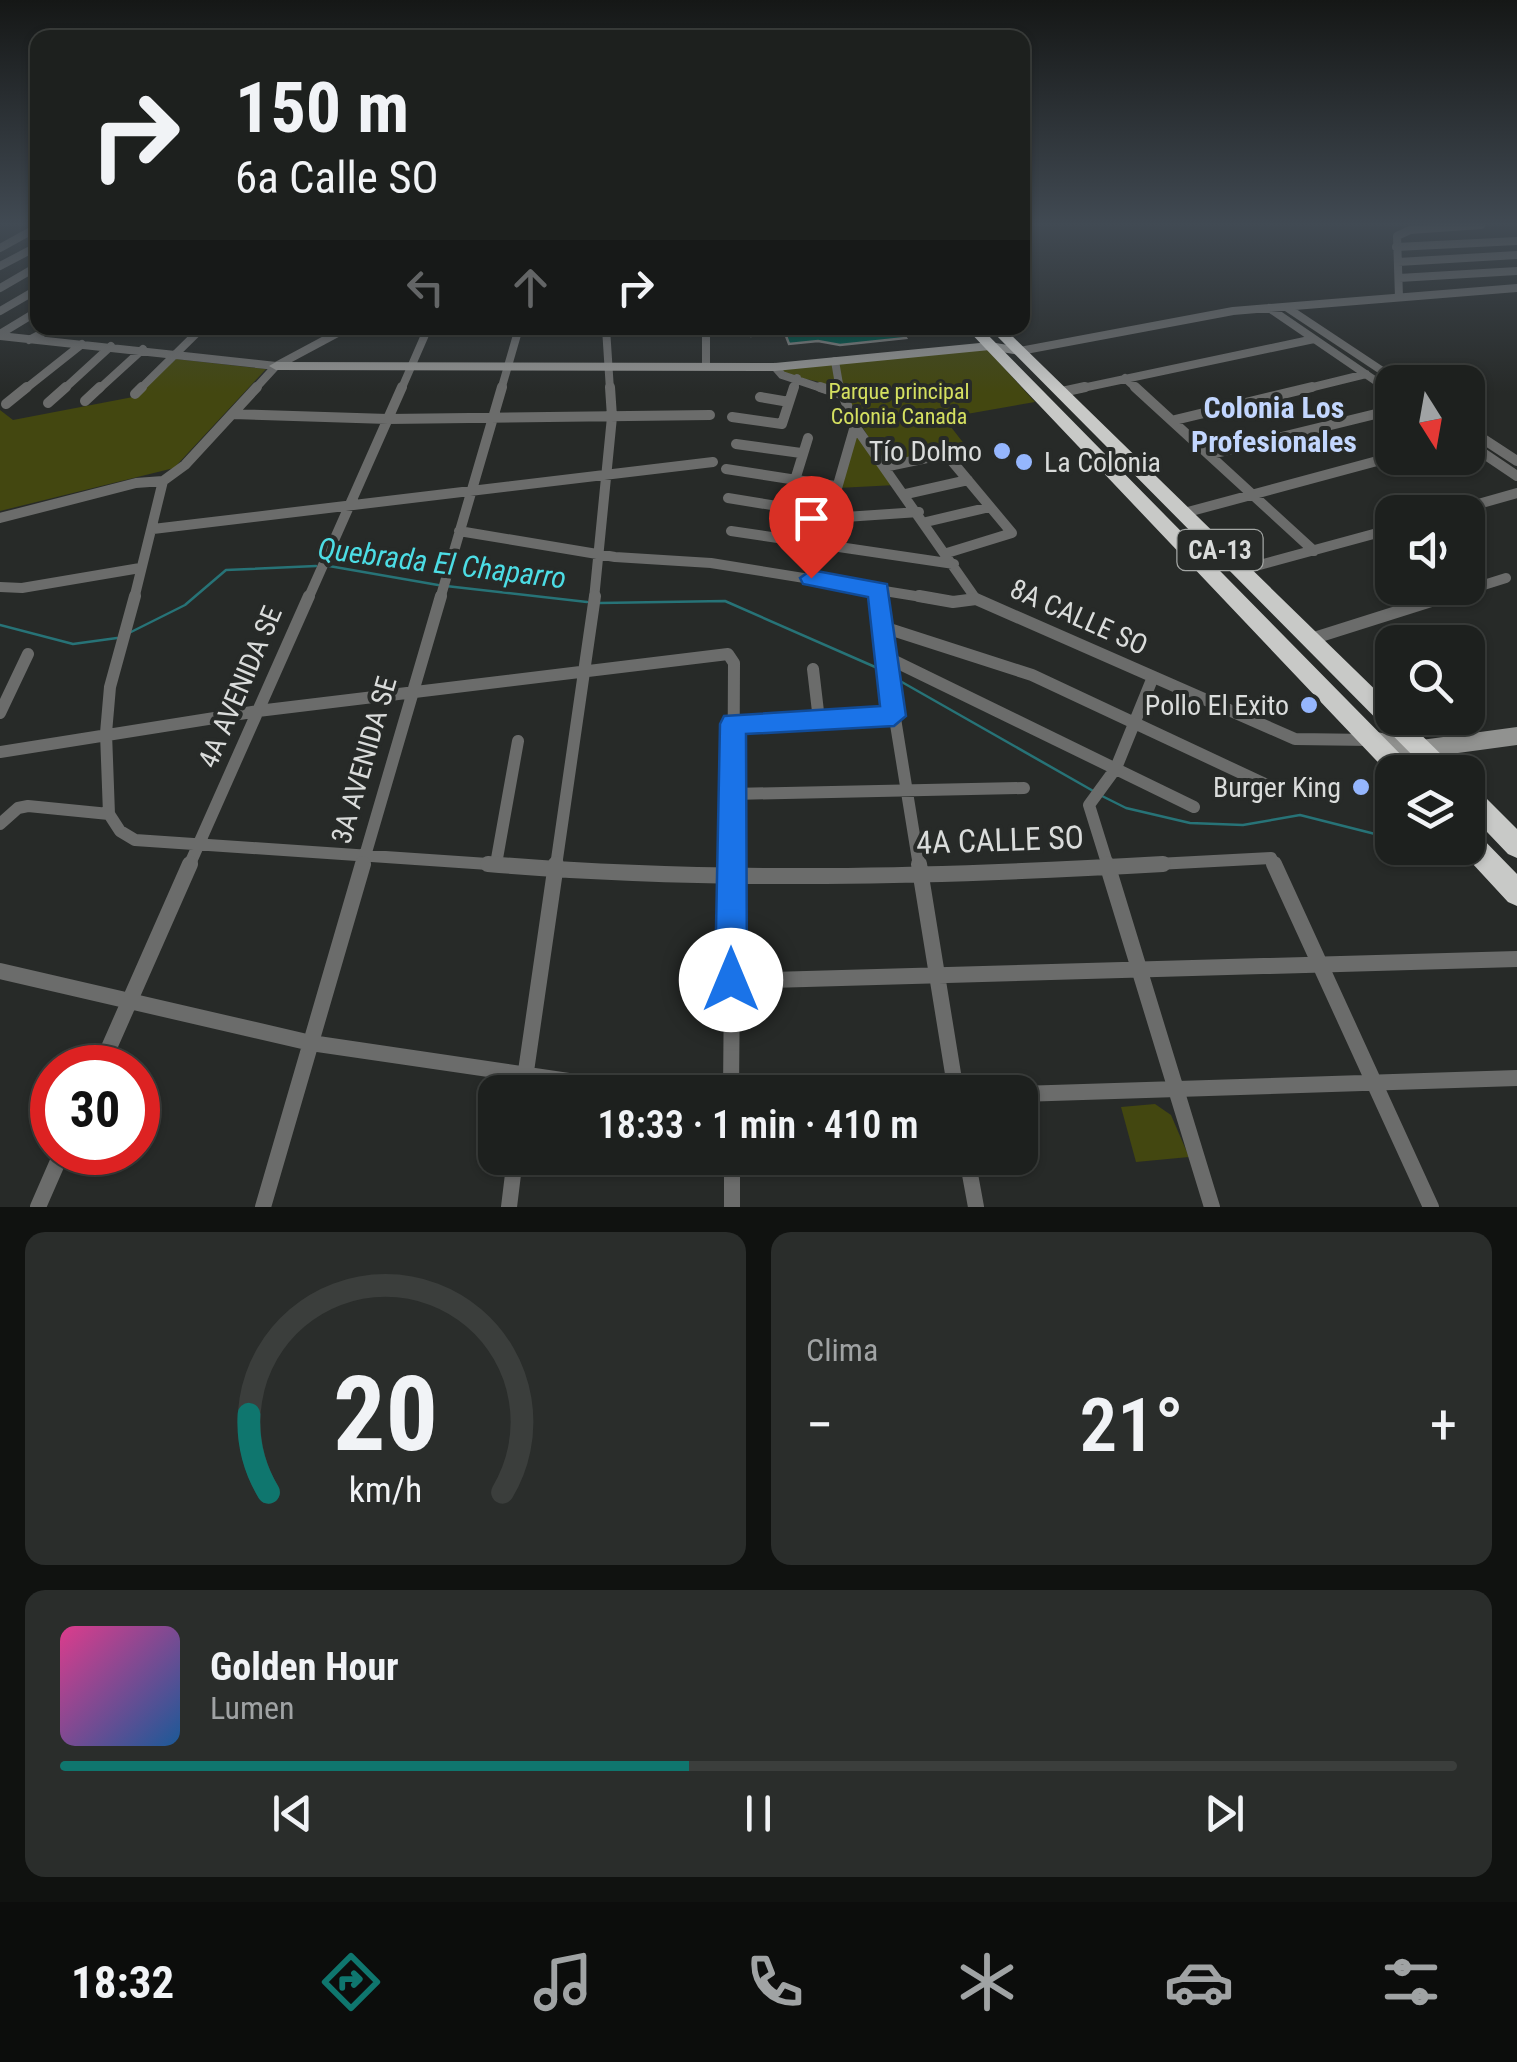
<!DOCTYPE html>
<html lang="es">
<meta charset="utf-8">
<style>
body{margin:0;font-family:"Roboto Condensed",sans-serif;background:#2a2d2b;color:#f1f3f6;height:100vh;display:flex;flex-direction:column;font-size:38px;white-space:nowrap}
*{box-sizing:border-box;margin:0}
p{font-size:32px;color:#a0a3a4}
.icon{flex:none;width:55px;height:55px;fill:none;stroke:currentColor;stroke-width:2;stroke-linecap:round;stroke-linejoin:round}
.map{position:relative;height:1207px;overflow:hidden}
.details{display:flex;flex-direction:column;gap:25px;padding:25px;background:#101210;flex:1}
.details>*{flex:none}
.top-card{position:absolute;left:30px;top:30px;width:1000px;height:305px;border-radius:20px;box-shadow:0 2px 8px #0004,0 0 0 2px #3b3e3c;background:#1d201e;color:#f1f3f6;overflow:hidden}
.needle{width:65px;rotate:169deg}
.controls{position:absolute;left:1375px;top:365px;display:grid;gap:20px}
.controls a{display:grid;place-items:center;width:110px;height:110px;border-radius:20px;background:#1d201e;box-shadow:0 2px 8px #0004,0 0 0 2px #3b3e3c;font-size:50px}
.speed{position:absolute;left:30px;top:1045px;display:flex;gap:20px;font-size:50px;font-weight:700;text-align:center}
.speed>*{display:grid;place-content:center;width:130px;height:130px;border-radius:50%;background:#1d201e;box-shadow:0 2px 8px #0004,0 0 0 2px #3b3e3c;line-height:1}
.speed .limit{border:15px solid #d22;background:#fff;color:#111}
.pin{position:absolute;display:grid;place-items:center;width:85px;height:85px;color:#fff;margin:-102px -42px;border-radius:50% 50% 50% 0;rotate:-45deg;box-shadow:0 0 10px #0007}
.pin .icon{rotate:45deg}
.me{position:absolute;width:110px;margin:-55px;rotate:0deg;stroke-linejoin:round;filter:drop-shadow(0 0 8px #0008)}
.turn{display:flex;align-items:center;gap:35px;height:210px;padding:0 40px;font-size:45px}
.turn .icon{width:130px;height:130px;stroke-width:2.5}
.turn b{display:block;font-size:70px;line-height:85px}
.lanes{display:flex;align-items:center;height:95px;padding:0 40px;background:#0003;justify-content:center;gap:50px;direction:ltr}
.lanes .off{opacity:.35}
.big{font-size:75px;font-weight:600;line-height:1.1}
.details .card{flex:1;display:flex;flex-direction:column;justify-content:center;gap:15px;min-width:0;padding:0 35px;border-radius:20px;background:#2a2d2b}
.details .dial{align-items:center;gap:0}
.dial svg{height:260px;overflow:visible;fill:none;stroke:#3b3e3c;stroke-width:7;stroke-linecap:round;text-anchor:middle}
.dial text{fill:#f1f3f6;stroke:none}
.song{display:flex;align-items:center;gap:30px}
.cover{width:120px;height:120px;border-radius:15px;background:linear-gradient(135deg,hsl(330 70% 55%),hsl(210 70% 35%))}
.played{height:10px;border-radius:5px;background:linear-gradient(90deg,#0f766e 45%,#3b3e3c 45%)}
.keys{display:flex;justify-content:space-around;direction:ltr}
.heat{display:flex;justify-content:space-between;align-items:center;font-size:55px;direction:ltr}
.details .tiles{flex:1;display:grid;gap:25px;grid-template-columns:1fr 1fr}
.card:last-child{grid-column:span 2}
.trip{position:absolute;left:478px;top:1075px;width:560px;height:100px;border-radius:20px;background:#1d201e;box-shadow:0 2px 8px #0004,0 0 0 2px #3b3e3c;font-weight:600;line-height:100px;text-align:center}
.menu{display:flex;height:160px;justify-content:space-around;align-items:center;background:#0c0d0c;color:#a0a3a4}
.menu .icon{width:70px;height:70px}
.menu .on{color:#0f766e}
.menu b{font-size:45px;color:#f1f3f6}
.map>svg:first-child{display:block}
.green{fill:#434710}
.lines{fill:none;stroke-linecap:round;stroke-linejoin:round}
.stream{stroke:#277377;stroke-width:2.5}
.building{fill:#005347;stroke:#787b7a;stroke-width:2.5}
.street-far3{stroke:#6b6c6b;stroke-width:8}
.street-far2{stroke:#6b6c6b;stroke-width:10}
.street-far1{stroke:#6b6c6b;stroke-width:12}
.street{stroke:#6b6c6b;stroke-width:16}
.secondary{fill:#919290;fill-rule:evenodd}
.highway{fill:#c8c9c7;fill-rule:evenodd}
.route{fill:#1a73e8;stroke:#114b97;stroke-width:2.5}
.poi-dot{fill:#95b6fd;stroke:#272a28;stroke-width:4}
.labels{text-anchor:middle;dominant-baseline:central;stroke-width:8;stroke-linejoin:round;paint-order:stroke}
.far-park-label{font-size:22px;fill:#d5e060;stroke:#272a28}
.shield{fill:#272a28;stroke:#a4a7a5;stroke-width:2.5}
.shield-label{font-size:25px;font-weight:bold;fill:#dadcdb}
.poi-label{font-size:28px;fill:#dadcdb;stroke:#272a28;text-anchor:end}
.street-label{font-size:28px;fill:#dadcdb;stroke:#272a28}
.neighbourhood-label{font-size:30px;font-weight:bold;fill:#c2d6fe;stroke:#272a28}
.water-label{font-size:30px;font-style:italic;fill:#4cdde5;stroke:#272a28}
.near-street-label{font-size:32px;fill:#dadcdb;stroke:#272a28}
</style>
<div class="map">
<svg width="1517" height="1207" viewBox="0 0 1517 1207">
<rect width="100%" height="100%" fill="#272a28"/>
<!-- green -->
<path class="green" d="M984,346l51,56 -91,16 21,27 -80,20c-16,-25 -32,-62 -58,-79 -16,-11 -38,-3 -52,-19z
M176,359l90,10 -92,99 -174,43v-101l13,10 120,-23z
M855,430l41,55 -58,3z
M1155,1104l16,11 18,42 -53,5 -15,-55z"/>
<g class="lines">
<!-- stream -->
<path class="stream" d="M329,566l109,19
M446,586l141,16
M600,603l125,-2 157,69
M0,625l73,19 44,-6
M129,633l56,-28 41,-35 90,-4
M893,677l202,115
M1102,796l24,12 64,15 53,2 57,-10 87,22"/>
</g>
<!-- building -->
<path class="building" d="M748,328h152l6,10 -66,7 -22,-4 -29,3 -6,-16v5l-32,3z"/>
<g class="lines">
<!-- street-far3 -->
<path class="street-far3" d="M1396,247l121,-6
M0,248l38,-21
M1398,262l119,-7
M0,266l38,-20
M1399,278l118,-7
M0,288l38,-22
M1399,297l-2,-61 13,-6 71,-5
M1286,307l113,75
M1269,308l120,82
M0,311l38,-22
M131,328l67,4
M606,328l4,62
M706,328v38
M207,332l35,1
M0,334l38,-23
M0,336l276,30
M29,340l23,-12
M1020,351l213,-40 284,-23
M835,361l5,29
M775,367l7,8 45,15
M1125,378l13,12
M24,390l58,-46
M63,390l48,-44
M98,390l45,-41
M139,390l63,-62
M254,390l22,-24 71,-38
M401,390l27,-62
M501,390l18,-62
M793,390l4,-12
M1073,390l241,-51
M1301,390l65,-16"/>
<!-- street-far2 -->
<path class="street-far2" d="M820,387l21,7
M840,387l15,39 121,173
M1135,387l179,164
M1385,387l7,5
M1062,392l23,-5
M135,394l7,-7
M760,397l29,5
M85,401l15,-14
M48,403l18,-16
M6,404l21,-17
M233,414l155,5 322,-4
M732,417l50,7 12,-37
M1175,420l137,-33
M1468,429l49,32
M1468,443l49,33
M736,444l65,9
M1212,454l180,-44
M884,467l62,-13 66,79 -65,20
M726,469l109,17
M795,480l13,-42
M906,494l62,-14
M728,498l117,19 74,-5
M1450,512l67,-19
M1184,513l208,-56
M0,518l136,-35 27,-2
M926,522l64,-15
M153,529l560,-67
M459,531l156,26 96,6 223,36
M731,531l223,33
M1241,570l151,-41
M811,578l44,-152
M0,587l22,1 118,-20
M879,590v9
M134,599l29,-118 22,-16 72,-78
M308,599l94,-212
M440,599l62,-212
M594,599l18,-182 -2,-30
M1439,599l67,-21"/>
<!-- street-far1 -->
<path class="street-far1" d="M135,596l-25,91 -4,46 3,81 11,17 15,9 384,26
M879,596l1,30 39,240
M919,596l34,6 23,-3 319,140 76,1
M880,626l152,49 237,111
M1311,639l136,-43
M884,656l310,151
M813,669l6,51
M0,713l28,-59
M733,724l161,-8
M0,752l258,-41 470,-57 6,9 -1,203
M732,794l292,-6
M0,824l18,-16 10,-2 81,8
M496,864l22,-123
M189,866l120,-270
M362,866l79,-270
M556,866l39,-270
M1108,866l-19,-61 27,-37 37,-91
M1119,866l152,-8 4,8"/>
<!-- street -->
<path class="street" d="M488,864c226,19 449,13 675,0
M919,864l37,228
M1107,864l105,343
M1274,864l157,343
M0,971l311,72 333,49
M731,981l786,-22
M100,1068l90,-204
M523,1092l33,-228
M731,1092l2,-228
M1020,1094l497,-16
M732,1158v49
M967,1158l9,49
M38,1207l24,-55
M263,1207l100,-343
M509,1207l6,-49"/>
<!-- secondary -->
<path class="secondary" d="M990,342l30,5 6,4 -6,4 -30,-5 -215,21 -499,-1 -7,-4 7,-4 499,1z
M1517,727v18l-96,13 -50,-9 -7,-3 -3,-6 3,-6 7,-3 50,9z"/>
<!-- highway -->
<path class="highway" d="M966,328h15l430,437 4,7h-23v5z
M989,328h15l388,378v12h12l48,47 4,7h-27z
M1468,785l8,3 41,41v29l-9,-4 -40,-42z
M1468,829l9,4 40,41v32l-9,-4 -49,-53 9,-1z"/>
</g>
<!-- sky -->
<linearGradient id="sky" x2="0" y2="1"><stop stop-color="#151716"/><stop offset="0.57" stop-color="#414a53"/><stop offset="1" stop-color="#414a53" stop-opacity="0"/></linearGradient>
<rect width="1517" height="393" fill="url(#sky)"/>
<!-- route -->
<path class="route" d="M811,570l76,14 19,132 -12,10 -148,8 1,246 -5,12 -11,4 -11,-4 -5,-12 5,-256 4,-8 156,-10 -12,-109 -65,-13 -3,-6z"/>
<!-- markers -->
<g class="poi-dot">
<circle cx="1002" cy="451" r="10"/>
<circle cx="1024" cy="462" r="10"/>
<circle cx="1309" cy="705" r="10"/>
<circle cx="1361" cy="787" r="10"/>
</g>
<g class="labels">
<!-- far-park labels -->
<g class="far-park-label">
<text x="899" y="391">Parque principal<tspan x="899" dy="25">Colonia Canada</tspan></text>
</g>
<!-- shield labels -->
<rect class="shield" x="1177.5" y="530" width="85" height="40" rx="8"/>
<g class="shield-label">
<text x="1220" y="550">CA-13</text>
</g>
<!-- poi labels -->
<g class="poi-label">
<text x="982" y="451">Tío Dolmo</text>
<text x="1044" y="462" text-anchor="start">La Colonia</text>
<text x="1289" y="705">Pollo El Exito</text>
<text x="1341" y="787">Burger King</text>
</g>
<!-- street labels -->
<g class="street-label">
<text transform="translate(1079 617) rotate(24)">8A CALLE SO</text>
<text transform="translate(240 687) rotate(-67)">4A AVENIDA SE</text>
<text transform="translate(364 760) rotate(-74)">3A AVENIDA SE</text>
</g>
<!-- neighbourhood labels -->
<g class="neighbourhood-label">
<text x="1274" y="407">Colonia Los<tspan x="1274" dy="34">Profesionales</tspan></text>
</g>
<!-- water labels -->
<g class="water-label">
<text transform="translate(442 563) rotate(7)">Quebrada El Chaparro</text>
</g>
<!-- near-street labels -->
<g class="near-street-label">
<text transform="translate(1000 840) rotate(-2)">4A CALLE SO</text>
</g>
</g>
</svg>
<div class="controls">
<a><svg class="needle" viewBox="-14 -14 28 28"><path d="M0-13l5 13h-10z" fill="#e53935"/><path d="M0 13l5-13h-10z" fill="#a0a3a4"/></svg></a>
<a><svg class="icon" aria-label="sound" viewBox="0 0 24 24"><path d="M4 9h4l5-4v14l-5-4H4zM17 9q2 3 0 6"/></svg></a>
<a><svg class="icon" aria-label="search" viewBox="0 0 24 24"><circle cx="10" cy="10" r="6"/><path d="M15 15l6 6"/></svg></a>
<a><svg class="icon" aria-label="layers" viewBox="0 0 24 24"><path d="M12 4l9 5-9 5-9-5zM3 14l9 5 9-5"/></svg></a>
</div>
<div class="speed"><div class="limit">30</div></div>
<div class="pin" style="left:811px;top:578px;background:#d93025"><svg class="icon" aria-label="arrive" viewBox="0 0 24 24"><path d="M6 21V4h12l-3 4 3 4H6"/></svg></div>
<svg class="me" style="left:731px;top:980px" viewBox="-20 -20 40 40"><circle r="19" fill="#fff"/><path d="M0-13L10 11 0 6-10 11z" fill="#1a73e8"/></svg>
<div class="trip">18:33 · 1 min · 410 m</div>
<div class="top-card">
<div class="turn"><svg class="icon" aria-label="right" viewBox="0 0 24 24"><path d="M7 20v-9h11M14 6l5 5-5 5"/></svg><div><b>150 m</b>6a Calle SO</div></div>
<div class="lanes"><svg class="icon off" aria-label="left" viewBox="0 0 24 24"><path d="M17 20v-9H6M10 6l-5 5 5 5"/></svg><svg class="icon off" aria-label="ahead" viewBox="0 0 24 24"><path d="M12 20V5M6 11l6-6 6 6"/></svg><svg class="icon" aria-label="right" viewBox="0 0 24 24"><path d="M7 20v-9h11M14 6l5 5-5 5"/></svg></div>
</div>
</div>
<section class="details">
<div class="tiles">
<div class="card dial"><svg viewBox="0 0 100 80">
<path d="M14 69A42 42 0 1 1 86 69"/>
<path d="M14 69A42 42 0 0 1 8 45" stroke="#0f766e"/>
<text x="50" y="56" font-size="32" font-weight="700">20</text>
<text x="50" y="72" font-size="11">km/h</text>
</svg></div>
<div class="card"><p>Clima</p>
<div class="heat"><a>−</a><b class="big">21°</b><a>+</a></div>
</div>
<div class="card">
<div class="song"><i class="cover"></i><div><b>Golden Hour</b><p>Lumen</p></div></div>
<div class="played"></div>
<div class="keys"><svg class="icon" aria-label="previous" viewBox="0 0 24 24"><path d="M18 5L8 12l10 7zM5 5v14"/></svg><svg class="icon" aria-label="pause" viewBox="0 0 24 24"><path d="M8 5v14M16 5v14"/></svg><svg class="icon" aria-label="next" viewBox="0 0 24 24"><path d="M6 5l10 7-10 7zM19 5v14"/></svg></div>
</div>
</div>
</section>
<nav class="menu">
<b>18:32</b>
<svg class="icon on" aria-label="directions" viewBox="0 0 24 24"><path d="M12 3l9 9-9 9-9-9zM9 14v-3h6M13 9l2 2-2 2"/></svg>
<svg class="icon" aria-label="music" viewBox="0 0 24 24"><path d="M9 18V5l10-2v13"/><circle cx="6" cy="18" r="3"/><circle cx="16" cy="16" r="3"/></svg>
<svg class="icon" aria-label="phone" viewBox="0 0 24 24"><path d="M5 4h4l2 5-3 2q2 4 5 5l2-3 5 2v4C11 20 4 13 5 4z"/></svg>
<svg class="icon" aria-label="climate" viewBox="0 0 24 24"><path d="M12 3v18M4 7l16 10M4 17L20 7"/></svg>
<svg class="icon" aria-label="car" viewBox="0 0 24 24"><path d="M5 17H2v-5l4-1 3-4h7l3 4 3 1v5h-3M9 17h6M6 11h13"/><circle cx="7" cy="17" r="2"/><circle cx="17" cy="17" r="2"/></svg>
<svg class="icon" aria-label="filters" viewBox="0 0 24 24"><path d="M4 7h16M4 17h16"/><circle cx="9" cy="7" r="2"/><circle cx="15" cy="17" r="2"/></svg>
</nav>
